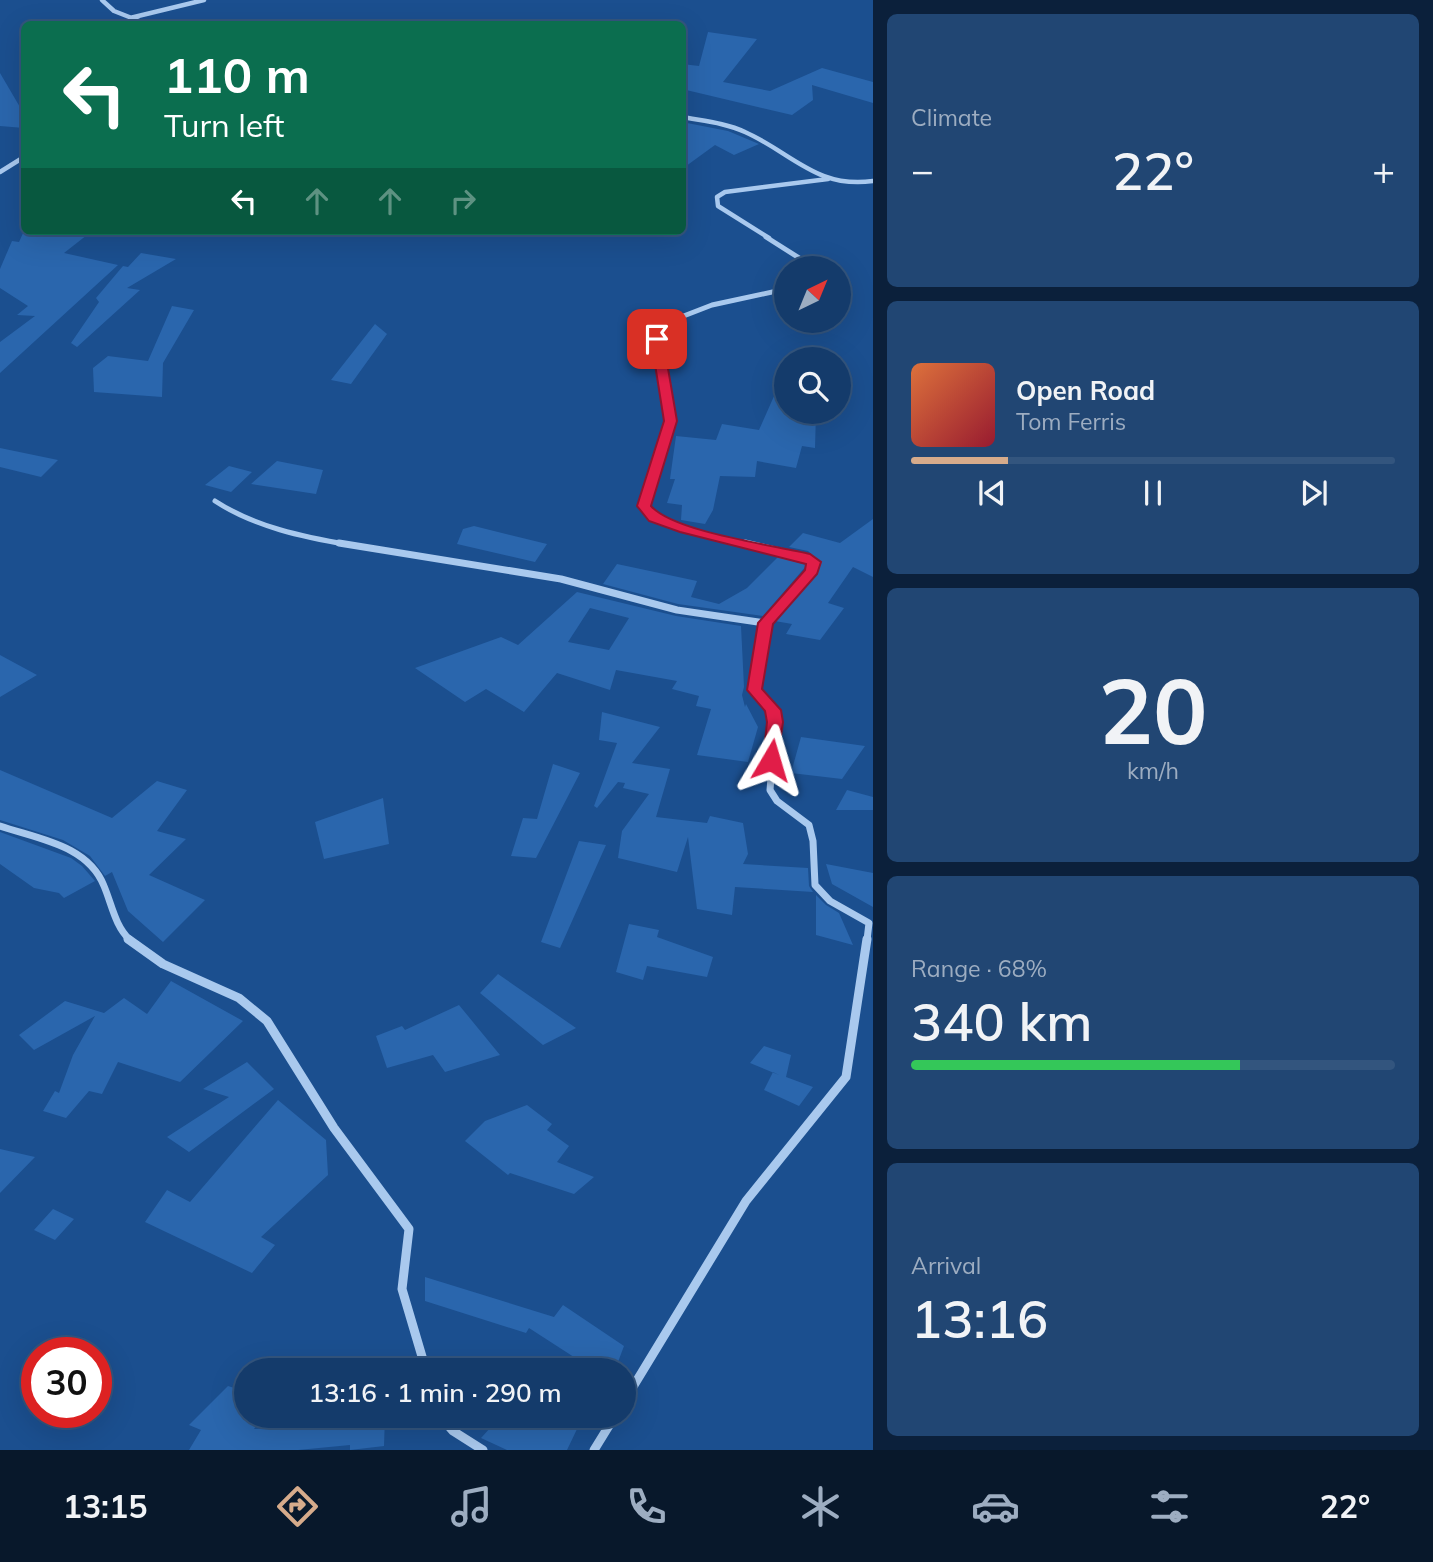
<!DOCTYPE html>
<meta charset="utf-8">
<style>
body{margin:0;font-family:Mulish,sans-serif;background:#214673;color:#f1f3f6;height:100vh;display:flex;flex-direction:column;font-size:26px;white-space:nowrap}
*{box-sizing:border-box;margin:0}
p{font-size:23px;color:#9dadc1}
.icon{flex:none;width:38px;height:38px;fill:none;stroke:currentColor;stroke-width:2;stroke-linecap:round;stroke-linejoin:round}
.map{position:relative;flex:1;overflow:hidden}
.side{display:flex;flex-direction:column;gap:14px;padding:14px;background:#0b203b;width:560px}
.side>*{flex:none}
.banner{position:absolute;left:21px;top:21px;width:665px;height:214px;border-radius:10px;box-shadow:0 7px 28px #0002,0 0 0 2px #33557e;background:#0b6e4f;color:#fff;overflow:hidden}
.needle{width:46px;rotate:43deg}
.controls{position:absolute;left:774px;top:256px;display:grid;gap:14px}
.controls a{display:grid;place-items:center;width:77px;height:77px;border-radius:50%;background:#143b6b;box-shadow:0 7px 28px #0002,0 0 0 2px #33557e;font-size:35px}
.speed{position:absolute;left:21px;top:1337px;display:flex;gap:14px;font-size:35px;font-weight:700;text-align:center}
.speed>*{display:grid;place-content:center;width:91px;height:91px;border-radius:50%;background:#143b6b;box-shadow:0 7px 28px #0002,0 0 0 2px #33557e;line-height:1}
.speed .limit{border:10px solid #d22;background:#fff;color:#111}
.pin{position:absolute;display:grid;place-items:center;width:60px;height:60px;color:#fff;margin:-30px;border-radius:14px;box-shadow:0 4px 10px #0006}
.me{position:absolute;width:77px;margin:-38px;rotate:7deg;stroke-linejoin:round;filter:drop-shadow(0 0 5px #0008)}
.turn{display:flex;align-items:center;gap:24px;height:147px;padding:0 28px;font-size:32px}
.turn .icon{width:91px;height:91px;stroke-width:2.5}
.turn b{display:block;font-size:49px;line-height:60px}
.lanes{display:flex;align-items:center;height:66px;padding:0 28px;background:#0003;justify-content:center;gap:35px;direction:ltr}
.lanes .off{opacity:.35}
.big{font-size:52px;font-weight:600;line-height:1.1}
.side .card{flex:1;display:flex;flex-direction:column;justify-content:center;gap:10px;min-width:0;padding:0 24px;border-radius:10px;background:#214673}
.side .dial{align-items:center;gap:0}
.dial b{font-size:91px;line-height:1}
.song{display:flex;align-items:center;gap:21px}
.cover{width:84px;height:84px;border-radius:10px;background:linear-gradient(135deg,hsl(20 70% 55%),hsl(350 70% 35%))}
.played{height:7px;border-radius:4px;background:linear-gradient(90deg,#d6ab8b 20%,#33557e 20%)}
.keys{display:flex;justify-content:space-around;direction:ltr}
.heat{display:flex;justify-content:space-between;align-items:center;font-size:38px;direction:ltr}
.charge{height:10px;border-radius:5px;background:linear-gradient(90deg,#34c759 68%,#33557e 0)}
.trip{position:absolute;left:234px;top:1358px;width:402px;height:70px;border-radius:35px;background:#143b6b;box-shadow:0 7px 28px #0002,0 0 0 2px #33557e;font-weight:600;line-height:70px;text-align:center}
.tab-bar{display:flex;height:112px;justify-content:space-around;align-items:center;background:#08182b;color:#9dadc1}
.tab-bar .icon{width:49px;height:49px}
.tab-bar .on{color:#d6ab8b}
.tab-bar b{font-size:32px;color:#f1f3f6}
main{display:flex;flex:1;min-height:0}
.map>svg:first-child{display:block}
.building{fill:#2a66ad;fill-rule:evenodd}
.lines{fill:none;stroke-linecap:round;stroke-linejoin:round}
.minor-far3{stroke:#a9c9ee;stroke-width:4.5}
.minor-far2{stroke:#a9c9ee;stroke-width:5}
.minor-far1{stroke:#a9c9ee;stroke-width:7}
.minor{stroke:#a9c9ee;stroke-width:9}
.route{fill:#e11d48;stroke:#92132f;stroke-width:2}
</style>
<main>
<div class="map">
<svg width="873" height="1450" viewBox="0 0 873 1450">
<rect width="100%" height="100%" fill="#1b4f8f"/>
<!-- building -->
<path class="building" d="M708,32l49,7 -34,43 47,9 52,-23 51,14v21l-61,-18 1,15 -21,15 -110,-26v-25l17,2z
M0,73l24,41v14l-24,-2z
M682,122l46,9 31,13 -25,11 -19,-10 -33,24z
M24,231l63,4 -23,18 54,12 -118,108v-31l35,-26 -18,-1 11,-9 -28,-18v-19l12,-28 7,1z
M141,253l35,6 -49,29 13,2 -63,57 -6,-4 28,-41 -3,-4 27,-32 5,1z
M172,306l22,4 -31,53 -1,34 -68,-5 -1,-24 15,-12 40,5z
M375,324l12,10 -36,50 -20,-4z
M786,369v42l30,2 -1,35 -13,-2 -6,22 -39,-7 -2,16 -35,-1 -7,34 -8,14 -24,-4 1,-15 -15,-2 8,-24h-5l6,-43 40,4 6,-16 37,6z
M0,448l58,12 -17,17 -41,-10z
M277,461l46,9 -7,24 -65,-10z
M229,466l23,6 -21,20 -26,-7z
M873,519v58l-20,-10 -25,36 16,5 -24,32 -34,-6 6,-10 -17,-3 41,-46 4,-13 -12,-11 -19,-4 14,-14 37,10z
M474,526l73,18 -12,18 -78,-18 6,-15z
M778,557l29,8 -44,51 -85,-12 -75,-20 14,-20 80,17 -6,16 28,7 28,-16z
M577,592l99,24 65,10 3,61 -2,8 3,12 1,-3 12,23 -10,35 -51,-7 14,-46 -15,-3 3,-10 -27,-7 5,-8 -61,-11 -6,20 -53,-17 -33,39 -38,-23 -21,13 -50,-34 86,-31 17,8zM590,608l39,10 -20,32 -41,-8z
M0,655l37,20 -37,22z
M602,712l58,15 -28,36 38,6 -14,48 51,6 3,-7 33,7 5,31 -5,10 65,4 1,18 4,6 -78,-5 -3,28 -35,-6 -9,-72 -11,35 -59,-14 4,-27 27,-37 -26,-6 2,-5 -7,-1 -21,26 -3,-2 23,-63 -18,-3z
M801,737l64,9 -23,33 -51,-6z
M553,764l27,9 -44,85 -25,-2 12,-38 14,1z
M0,770l112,48 45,-37 30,9 -30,41 29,8 -37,36 56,25 -42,42 -35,-31 -16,-39 -7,4 -15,-20 -27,-16 -63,-20z
M847,790l26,7v13h-37z
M383,798l6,46 -65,15 -9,-37z
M0,832l71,26 11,8 13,15 -31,17 -5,-5 -25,-5 -34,-24z
M579,841l27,4 -46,103 -19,-6z
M826,864l47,9v34l-41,-23z
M816,895l10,10 13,8 14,32 -37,-10z
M629,924l30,6 -2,7 56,20 -6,20 -60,-11 -4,14 -27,-8z
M498,974l78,54 -33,17 -63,-52z
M171,981l72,40 -63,61 -62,-20 -16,32 -13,-3 -23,27 -23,-7 12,-20 4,2 14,-38 22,-39 -61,34 -15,-15 46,-34 39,12 20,-15 23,16z
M459,1005l41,50 -55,17 -12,-17 -46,13 -11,-32 26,-10 3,4z
M764,1046l27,9 -5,22 27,10 -14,19 -35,-16 9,-18 6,3 -29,-12z
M247,1062l27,27 -85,63 -22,-15 62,-40 -26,-8z
M278,1100l48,40 2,35 -67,62 14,8 -23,28 -107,-51 22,-32 23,12z
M527,1105l25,19 -5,6 22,16 -12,16 37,15 -20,17 -64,-21 -2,2 -43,-34 20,-20z
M0,1149l35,8 -35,36z
M53,1209l21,10 -19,21 -21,-10z
M425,1277l129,40 9,-12 61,41 -9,24h-21l-65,-42 -3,5 -101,-32z
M228,1386l19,6v24h17l-10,13 97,-4 1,-9h33l-1,30 -34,4v-5l-52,5h-109l12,-20 -12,-5z
M501,1416h56l21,11 -11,23h-60l-26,-12z"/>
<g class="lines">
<!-- minor-far3 -->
<path class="minor-far3" d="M102,0l12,11 33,13
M130,18l74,-18
M682,117c21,4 44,6 63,15 47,21 72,57 128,49
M0,172l24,-15
M769,238l-51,-32 -1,-9 8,-5 103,-13"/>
<!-- minor-far2 -->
<path class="minor-far2" d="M766,237l49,31
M215,501c40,26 88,36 135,44
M752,545c-34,-8 -85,-11 -108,-39l26,-85 -13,-82 24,-22 31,-12 74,-16"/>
<!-- minor-far1 -->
<path class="minor-far1" d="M339,543l222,36 116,31 88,13
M745,543l60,14 9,5 -3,9 -46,52 -10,67 18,20 3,8 -6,72 7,11 32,24 4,16 2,44 15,16 39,22 -2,17
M0,826c38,13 88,19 104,60 8,19 11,40 26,54"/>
<!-- minor -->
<path class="minor" d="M128,939l35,25 76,34 28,23 67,107 75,101 -7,60 24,81
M625,1400l121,-199 100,-124 21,-138
M440,1416l13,15 30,19
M594,1450l21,-34"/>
</g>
<!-- route -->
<path class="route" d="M657,335l6,4 14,82 -26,85c23,26 122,39 159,48l11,8 -4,12 -44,50 -11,65 19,21 2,12 -6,41h-12l-2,-3 4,-38 -2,-11 -18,-21 11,-67 47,-53 1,-6 -126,-32 -31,-11 -12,-15 27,-85 -13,-82z"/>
</svg>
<div class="controls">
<a><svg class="needle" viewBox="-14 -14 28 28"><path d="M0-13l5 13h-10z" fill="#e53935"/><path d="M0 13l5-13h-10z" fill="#9dadc1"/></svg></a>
<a><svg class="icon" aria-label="search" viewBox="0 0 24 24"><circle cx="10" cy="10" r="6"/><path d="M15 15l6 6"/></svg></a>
</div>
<div class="speed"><div class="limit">30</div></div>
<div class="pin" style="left:657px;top:339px;background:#d93025"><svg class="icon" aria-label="arrive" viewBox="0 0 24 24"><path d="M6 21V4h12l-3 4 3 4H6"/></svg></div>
<svg class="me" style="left:771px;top:760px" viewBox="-20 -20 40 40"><path d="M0-17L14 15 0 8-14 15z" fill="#e11d48" stroke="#fff" stroke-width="4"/></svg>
<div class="trip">13:16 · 1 min · 290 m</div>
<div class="banner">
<div class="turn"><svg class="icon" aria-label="left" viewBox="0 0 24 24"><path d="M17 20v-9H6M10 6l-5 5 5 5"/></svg><div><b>110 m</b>Turn left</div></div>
<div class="lanes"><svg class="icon" aria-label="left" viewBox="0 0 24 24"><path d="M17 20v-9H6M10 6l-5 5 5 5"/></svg><svg class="icon off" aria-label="ahead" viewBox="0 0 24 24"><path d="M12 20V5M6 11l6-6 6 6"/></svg><svg class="icon off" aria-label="ahead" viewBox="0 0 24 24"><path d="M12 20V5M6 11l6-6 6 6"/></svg><svg class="icon off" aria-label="right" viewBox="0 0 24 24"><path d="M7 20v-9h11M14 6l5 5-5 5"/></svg></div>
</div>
</div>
<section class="side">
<div class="card"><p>Climate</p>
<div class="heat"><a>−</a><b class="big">22°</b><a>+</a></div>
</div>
<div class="card">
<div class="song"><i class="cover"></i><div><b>Open Road</b><p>Tom Ferris</p></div></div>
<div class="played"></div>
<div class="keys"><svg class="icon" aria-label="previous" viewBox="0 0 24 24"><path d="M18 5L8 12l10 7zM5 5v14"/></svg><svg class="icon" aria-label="pause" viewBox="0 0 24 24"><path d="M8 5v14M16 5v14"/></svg><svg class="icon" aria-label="next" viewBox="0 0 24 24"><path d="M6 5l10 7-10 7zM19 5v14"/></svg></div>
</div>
<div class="card dial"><b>20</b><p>km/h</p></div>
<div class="card"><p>Range · 68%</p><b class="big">340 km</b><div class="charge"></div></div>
<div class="card"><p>Arrival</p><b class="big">13:16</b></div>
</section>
</main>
<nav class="tab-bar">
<b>13:15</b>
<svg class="icon on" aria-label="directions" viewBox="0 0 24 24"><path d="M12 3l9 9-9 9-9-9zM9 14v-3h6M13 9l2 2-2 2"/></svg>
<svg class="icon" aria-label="music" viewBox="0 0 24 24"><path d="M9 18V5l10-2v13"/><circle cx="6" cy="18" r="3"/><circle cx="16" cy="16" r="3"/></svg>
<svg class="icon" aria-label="phone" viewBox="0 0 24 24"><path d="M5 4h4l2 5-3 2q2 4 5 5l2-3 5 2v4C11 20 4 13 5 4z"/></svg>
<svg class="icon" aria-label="climate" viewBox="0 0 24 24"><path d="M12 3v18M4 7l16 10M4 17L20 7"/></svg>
<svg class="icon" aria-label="car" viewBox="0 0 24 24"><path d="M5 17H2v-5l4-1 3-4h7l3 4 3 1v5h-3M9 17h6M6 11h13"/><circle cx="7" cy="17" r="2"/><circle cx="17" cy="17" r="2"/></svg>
<svg class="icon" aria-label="filters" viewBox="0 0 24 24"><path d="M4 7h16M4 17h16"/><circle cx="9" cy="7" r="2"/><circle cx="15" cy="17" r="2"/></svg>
<b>22°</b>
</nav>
